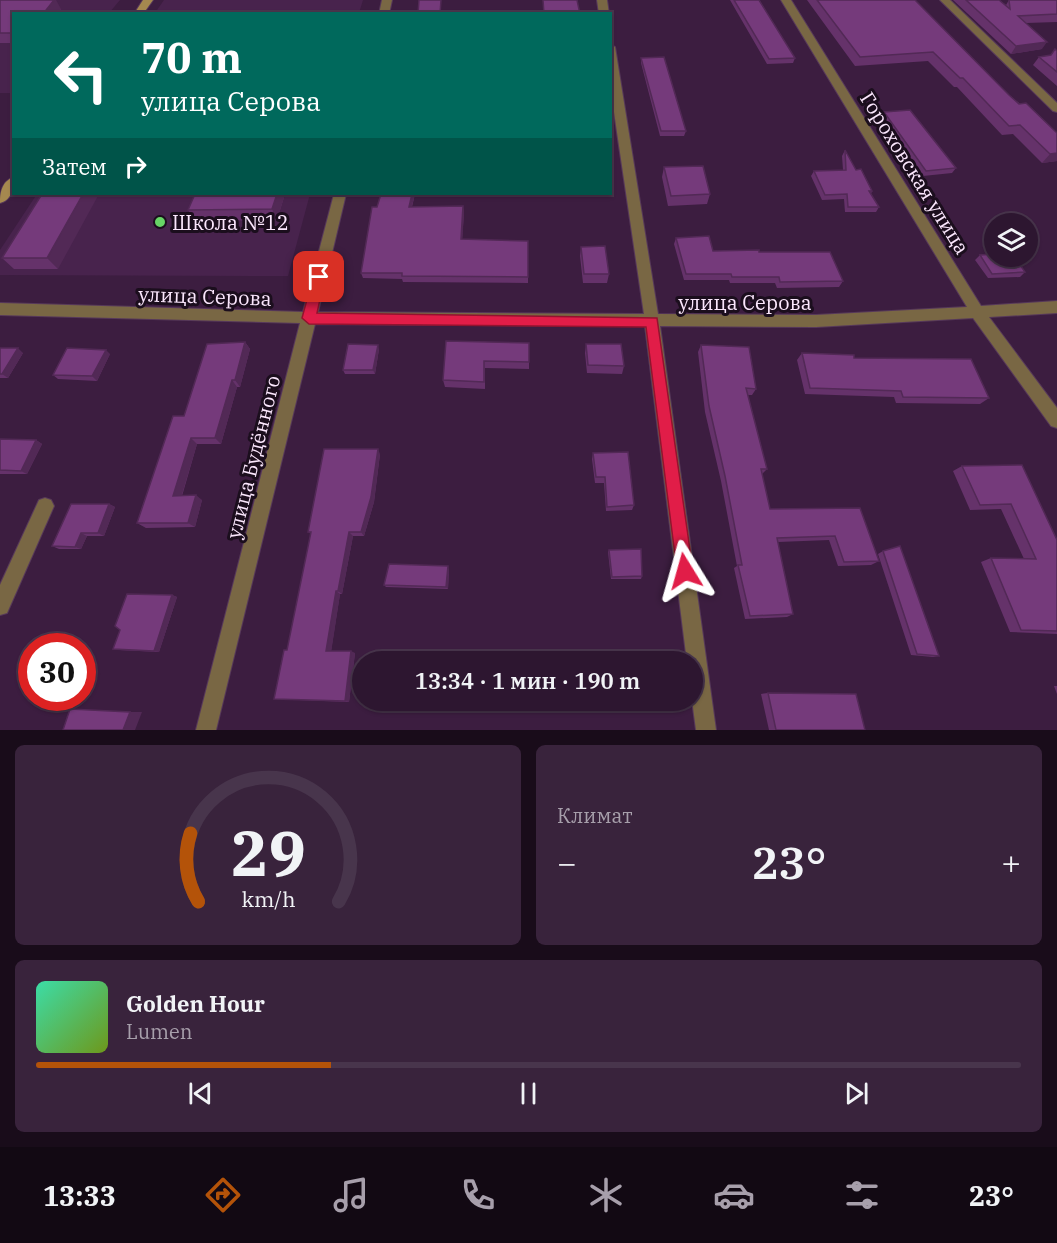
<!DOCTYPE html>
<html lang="ru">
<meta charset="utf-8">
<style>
body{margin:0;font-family:"IBM Plex Serif",serif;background:#39233c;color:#f1f3f6;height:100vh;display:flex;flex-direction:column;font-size:22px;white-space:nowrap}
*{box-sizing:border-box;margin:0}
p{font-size:20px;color:#a79fab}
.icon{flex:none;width:33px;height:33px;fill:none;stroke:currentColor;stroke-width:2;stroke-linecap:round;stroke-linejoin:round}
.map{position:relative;height:730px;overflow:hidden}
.panel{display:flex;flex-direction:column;gap:15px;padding:15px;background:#190c1a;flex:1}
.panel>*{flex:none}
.guide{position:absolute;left:12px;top:12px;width:600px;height:183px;border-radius:0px;box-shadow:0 2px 4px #0004,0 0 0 2px #48354c;background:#00695c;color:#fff;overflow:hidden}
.controls{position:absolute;left:984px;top:213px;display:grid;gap:12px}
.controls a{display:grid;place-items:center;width:54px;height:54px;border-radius:50%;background:#2d1630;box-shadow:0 2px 4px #0004,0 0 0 2px #48354c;font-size:30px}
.speed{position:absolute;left:18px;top:633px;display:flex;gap:12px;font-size:30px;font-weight:700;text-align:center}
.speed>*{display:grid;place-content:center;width:78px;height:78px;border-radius:50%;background:#2d1630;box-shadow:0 2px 4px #0004,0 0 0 2px #48354c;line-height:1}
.speed .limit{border:9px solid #d22;background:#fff;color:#111}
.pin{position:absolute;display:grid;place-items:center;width:51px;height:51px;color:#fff;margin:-26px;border-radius:12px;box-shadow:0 3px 9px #0006}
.me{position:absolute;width:66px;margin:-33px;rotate:352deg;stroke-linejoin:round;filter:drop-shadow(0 0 4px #0008)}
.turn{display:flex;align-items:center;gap:21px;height:126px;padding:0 30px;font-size:27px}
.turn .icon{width:78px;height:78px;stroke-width:2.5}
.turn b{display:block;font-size:42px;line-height:51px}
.then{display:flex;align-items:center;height:57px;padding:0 30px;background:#0003;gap:12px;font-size:22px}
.big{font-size:45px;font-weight:600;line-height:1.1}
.panel .tile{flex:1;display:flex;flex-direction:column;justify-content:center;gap:9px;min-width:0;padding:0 21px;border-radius:9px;background:#39233c}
.panel .dial{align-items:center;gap:0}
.dial svg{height:156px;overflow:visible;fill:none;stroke:#48354c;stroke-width:7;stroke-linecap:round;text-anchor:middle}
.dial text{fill:#f1f3f6;stroke:none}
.song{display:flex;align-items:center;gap:18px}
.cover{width:72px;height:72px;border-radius:9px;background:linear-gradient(135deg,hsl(160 70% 55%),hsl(80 70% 35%))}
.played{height:6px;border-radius:3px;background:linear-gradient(90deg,#b45309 30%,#48354c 30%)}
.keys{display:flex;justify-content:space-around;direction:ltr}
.heat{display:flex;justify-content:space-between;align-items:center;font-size:33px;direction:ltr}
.panel .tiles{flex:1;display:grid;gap:15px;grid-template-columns:1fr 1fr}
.tile:last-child{grid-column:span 2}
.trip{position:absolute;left:352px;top:651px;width:351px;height:60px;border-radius:30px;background:#2d1630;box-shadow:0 2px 4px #0004,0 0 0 2px #48354c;font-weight:600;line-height:60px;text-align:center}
.tab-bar{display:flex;height:96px;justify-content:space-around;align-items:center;background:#120913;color:#a79fab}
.tab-bar .icon{width:42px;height:42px}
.tab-bar .current{color:#b45309}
.tab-bar b{font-size:27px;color:#f1f3f6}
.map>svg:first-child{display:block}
.built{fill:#48234d}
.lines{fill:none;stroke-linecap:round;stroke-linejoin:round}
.lane-casing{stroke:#57395a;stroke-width:2}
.street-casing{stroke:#57395a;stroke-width:2}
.secondary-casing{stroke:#57395a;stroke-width:2}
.lane{fill:#796744;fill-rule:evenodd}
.street{fill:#796744;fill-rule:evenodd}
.secondary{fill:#a5884f;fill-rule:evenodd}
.wall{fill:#65326a}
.shaded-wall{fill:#522956}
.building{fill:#753a7b;stroke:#522956;stroke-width:1.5}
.route{fill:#e11d48;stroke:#92132f;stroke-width:1.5}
.poi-dot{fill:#67d466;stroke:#1b0e1d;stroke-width:2}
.labels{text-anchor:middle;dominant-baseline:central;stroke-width:6;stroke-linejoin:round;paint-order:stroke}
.street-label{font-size:20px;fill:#fbe7fd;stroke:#1b0e1d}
.poi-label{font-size:20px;fill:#fbe7fd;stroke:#1b0e1d;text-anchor:start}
</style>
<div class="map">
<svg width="1057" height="730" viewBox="0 0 1057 730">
<rect width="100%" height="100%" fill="#3c1d40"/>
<!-- built -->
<path class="built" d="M0,0h120l-11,13 -95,1 -1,79h-13z
M164,0h199l-4,13h-204z
M37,194h273l-22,82 -288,-1v-25z"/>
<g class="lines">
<defs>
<path id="lane" d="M45,498l6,2 3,6 -47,107 -7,2v-30l39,-85z"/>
<path id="street" d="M382,0h10l-3,14h-10z
M597,0h10l2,14h-10z
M781,0h10l190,306 76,-5v12l-68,4 68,91v20l-6,-2 -78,-108 -157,9 -156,-1 56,404h-20l-4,-30 1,-38h-6l-42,-336 -330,-2 -99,406h-20l104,-407 -300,-8v-12l303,9 31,-118h12l-28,118 326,2 -34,-229v-41l5,3 43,267 158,1 151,-8z
M940,0h10l107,103v9l-4,-1z"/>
<path id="secondary" d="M143,0h10l-10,14h-9z
M14,177c0,11 -2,23 -14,26 0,-11 2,-22 14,-26z"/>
</defs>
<!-- lane casing -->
<use href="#lane" class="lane-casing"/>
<!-- street casing -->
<use href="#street" class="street-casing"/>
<!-- secondary casing -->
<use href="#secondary" class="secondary-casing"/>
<!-- lane -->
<use href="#lane" class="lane"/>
<!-- street -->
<use href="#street" class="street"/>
<!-- secondary -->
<use href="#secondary" class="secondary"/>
</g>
<!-- wall -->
<path class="wall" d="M0,0l61,9 -4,5h-43v29h-14z
M730,0h29l36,58 -2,5 -26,1z
M807,0h108l94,95 48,38v28l-15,2 -29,-29 -11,1 -45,-48h-3l-26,-26 -73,5z
M953,0h46l7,5 3,-5h48v22l-31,1 16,26 -31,5z
M1057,51v35l-24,-21 6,-8 12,-2z
M641,58l45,73 -2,5h-24l-19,-73z
M884,112l72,56 -4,5 -29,3 -41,-59z
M845,150l11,20 16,21 -1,3 8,13 -3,5h-31l-1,-13 -22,1 -11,-24 3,-5 29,-1 -1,-14z
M664,167l46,27 -3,10 -39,2 -6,-29z
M42,194l16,75h-44l-12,-11z
M195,194h90l-8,26 -81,1 -8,-11z
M381,194h34l-3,13 51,-1 1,7 -2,27 66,1v42l-125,-1 -1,-3 -39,-1 -2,-5z
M676,238l37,13 46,1 84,29 -4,6 -62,1 -2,-5h-45l-1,-3h-45l-10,-36z
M581,247l28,27 -2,9h-24l-3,-27z
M980,255l45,17 -5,5 -32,1 -13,-18z
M446,341l83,2v26l-44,-1v21l-40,-2 -2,-7z
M245,342l5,7 -10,38h-3l-16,57h-24l-15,52 20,4 -7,27 -49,1 -9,-5z
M586,344l38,22 -2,8 -35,-1 -2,-20z
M701,345l55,44 -4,6h-4l19,74 -5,5 8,35 90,-1 19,53 -8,4 -33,1 -9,-26 -51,2 15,72 -6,3 -42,2 -11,-51 3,-2 -16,-85 -16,-69 -7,-60z
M0,348l23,5 -15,25h-8z
M379,349l-4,25h-30l-2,-4z
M802,353l52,5 135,40 -9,6 -84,-1 -2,-6 -89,-3 -8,-34z
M110,354l-13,27 -39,-2 -5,-4z
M0,439l36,1 6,4 -15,30h-27z
M593,453l41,52 -2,5 -26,1 -2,-28h-9l-3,-24z
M380,454l-6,48 -10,34h-11l-11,58h-2l-9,57 24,2 -6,49 -75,-3 13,-49 24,-116 -3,-2z
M962,466l95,74v94l-47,-2 -29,-70 10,-4 33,1 -23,-50 -31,1 -17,-39z
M109,504l6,3 -11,29h-17l-6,13h-22l-7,-3z
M609,550l33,26 -1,3h-30l-3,-27z
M883,551l56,105 -6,1 -22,-2 -33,-101z
M449,569l-1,20 -62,-2 -2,-2z
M172,595l5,2 -18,55 -40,-2 -6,-1z
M1054,686h3v8z
M768,693l97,37h-96l-8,-36z"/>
<!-- shaded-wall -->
<path class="shaded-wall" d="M54,0h2l5,9 -4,5h-14z
M1047,42l-5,7 -31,5 5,-8z
M1057,153v8l-15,2 8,-9z
M83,194h16l-41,75 -11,-11z
M277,194h8l-8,26 -5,-11z
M412,194h3l-5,19 -1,-6z
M463,206l1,7 -2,32 -1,-6z
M245,342l5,7 -10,38 -5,-7z
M378,345l1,4 -4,25 -2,-4z
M18,348l5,5 -15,25 -6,-4z
M106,350l4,4 -13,27 -5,-5z
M232,380l5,7 -16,57 -6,-6z
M191,438l6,6 -17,57 -7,-5z
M36,440l6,4 -15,30 -6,-3z
M378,449l2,5 -6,48 -10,34 -3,-4z
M196,495l6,5 -7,27 -7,-4z
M109,504l6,3 -11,29 -6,-3z
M349,532l4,4 -11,58 -4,-3z
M81,533l6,3 -6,13 -6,-2z
M448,566l1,3 -1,20 -2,-2z
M336,591l4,3 -9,59 -5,-2z
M172,595l5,2 -18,55 -5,-1z
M351,651l4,2 -6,49 -4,-1z
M130,712h12l-7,18h-12z"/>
<!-- building -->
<path class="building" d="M0,0h54l-11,14h-29v19h-14z
M419,0h22l-1,14h-22z
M543,0h34l3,14h-36z
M734,0h25l36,58 -26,1z
M817,0h98l94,95 10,9 7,-1 31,30v20l-7,1 -30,-29 -11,1 -46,-48h-3l-27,-26 -73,5z
M966,0h33l11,9 -1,-9h48v14l-39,2 29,26 -31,4z
M1055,49l2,2v21l-18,-15 12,-2z
M664,57l22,74h-25l-20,-73z
M910,110l46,58 -30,3 -42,-59z
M845,150l11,20 5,-1 11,22h-3l10,16h-31l-1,-13 -22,1 -11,-24 32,-1z
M703,166l7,28 -39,2 -7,-29z
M42,194h41l-36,64h-45z
M195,194h82l-5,15 -84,1z
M381,194h31l-3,13 54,-1 -2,33 67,2v36l-126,-1v-3h-41l11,-66h5z
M709,236l4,15 46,-1v2h71l13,29 -63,1 -1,-5h-47l-1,-3h-45l-10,-36z
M605,246l4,28h-25l-3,-27z
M994,254v2h20l11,16 -33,2 -12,-19z
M446,341l83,2v19l-45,-1v21l-41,-2z
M245,342l-10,38h-3l-17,58h-24l-18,58 23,-1 -8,28h-51l36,-107h11l23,-72z
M348,344l30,1 -5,25h-30z
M586,344h35l3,22 -36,-1z
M701,345l48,2 7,42 -10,-1 21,81h-6l9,40 90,-1 19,53 -35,1 -9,-26 -58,2 16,76 -43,2 -12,-51h4l-17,-89 -16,-70z
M0,348h18l-16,26h-2z
M67,348l39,2 -14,26 -39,-1z
M802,353l52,2v3l117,1 18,39 -86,-1 -2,-6 -91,-3z
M0,439l36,1 -15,31 -21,-1z
M324,449h54l-7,48 -10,35h-12l-11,59h-2l-10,60h25l-6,50 -71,-2 10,-49h3l24,-118h-3z
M628,452l6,53 -27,2 -2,-30h-9l-3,-24z
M1022,465l35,75v91l-36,-1 -30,-72 45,1 -25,-55 -31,1 -18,-39z
M71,504h38l-11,29h-17l-6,14 -23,-1z
M900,546l39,110 -22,-2 -34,-103z
M641,549l1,27 -30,1 -3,-27z
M389,564l59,2 -2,21 -62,-2z
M127,594l45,1 -18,56 -41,-2 7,-19 -5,-4z
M647,652l2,10h-43l-1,-9z
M768,693l88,1 9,36h-89z
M70,709l60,3 -7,18h-60z"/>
<!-- route -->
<path class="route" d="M319,272l6,5 -8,36 340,5 36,253 -2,6 -6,2 -6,-2 -2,-6 -31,-244 -337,-3 -7,-6 11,-41z"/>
<!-- markers -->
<circle class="poi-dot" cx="160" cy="222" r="6"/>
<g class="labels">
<!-- street labels -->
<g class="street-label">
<text transform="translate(915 173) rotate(58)">Гороховская улица</text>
<text transform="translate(205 296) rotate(2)">улица Серова</text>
<text x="745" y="302">улица Серова</text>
<text transform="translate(253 457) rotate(-76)">улица Будённого</text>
</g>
<!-- poi labels -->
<g class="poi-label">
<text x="172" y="222">Школа №12</text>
</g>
</g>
</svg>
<div class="controls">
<a><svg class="icon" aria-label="layers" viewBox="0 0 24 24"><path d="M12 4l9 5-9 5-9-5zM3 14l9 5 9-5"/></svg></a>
</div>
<div class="speed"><div class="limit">30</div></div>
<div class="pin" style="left:319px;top:277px;background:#d93025"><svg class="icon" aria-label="arrive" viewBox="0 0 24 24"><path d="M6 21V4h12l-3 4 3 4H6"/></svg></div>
<svg class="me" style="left:685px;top:571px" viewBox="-20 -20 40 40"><path d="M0-17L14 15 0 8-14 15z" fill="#e11d48" stroke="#fff" stroke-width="4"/></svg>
<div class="trip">13:34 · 1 мин · 190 m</div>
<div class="guide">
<div class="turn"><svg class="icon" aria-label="left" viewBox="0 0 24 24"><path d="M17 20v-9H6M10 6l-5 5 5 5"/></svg><div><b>70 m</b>улица Серова</div></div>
<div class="then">Затем<svg class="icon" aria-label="right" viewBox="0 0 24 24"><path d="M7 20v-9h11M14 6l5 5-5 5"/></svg></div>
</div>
</div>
<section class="panel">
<div class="tiles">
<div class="tile dial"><svg viewBox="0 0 100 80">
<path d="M14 69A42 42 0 1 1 86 69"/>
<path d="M14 69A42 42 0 0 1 10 34" stroke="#b45309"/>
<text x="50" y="56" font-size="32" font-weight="700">29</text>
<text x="50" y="72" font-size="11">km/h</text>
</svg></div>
<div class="tile"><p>Климат</p>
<div class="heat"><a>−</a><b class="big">23°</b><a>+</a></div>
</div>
<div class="tile">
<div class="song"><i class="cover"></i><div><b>Golden Hour</b><p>Lumen</p></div></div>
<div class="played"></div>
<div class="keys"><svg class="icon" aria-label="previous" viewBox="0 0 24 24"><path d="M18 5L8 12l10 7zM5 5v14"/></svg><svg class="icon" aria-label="pause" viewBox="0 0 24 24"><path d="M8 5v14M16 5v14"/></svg><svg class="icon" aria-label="next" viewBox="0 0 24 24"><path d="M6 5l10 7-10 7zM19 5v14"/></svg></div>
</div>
</div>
</section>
<nav class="tab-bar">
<b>13:33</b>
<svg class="icon current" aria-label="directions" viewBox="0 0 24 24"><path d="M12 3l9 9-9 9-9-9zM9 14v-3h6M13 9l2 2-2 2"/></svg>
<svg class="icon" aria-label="music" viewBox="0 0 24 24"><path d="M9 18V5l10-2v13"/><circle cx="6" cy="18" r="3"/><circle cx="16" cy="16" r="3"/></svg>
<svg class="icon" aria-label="phone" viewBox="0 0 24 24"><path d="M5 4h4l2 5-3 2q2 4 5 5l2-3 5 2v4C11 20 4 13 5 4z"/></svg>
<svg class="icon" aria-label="climate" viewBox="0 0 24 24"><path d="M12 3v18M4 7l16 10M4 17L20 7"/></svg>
<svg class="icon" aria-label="car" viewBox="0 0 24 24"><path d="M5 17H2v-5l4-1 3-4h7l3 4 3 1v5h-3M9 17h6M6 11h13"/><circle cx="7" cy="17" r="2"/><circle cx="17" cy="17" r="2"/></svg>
<svg class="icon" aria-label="filters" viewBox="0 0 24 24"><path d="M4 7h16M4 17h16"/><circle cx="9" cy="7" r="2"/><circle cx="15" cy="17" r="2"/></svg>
<b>23°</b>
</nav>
